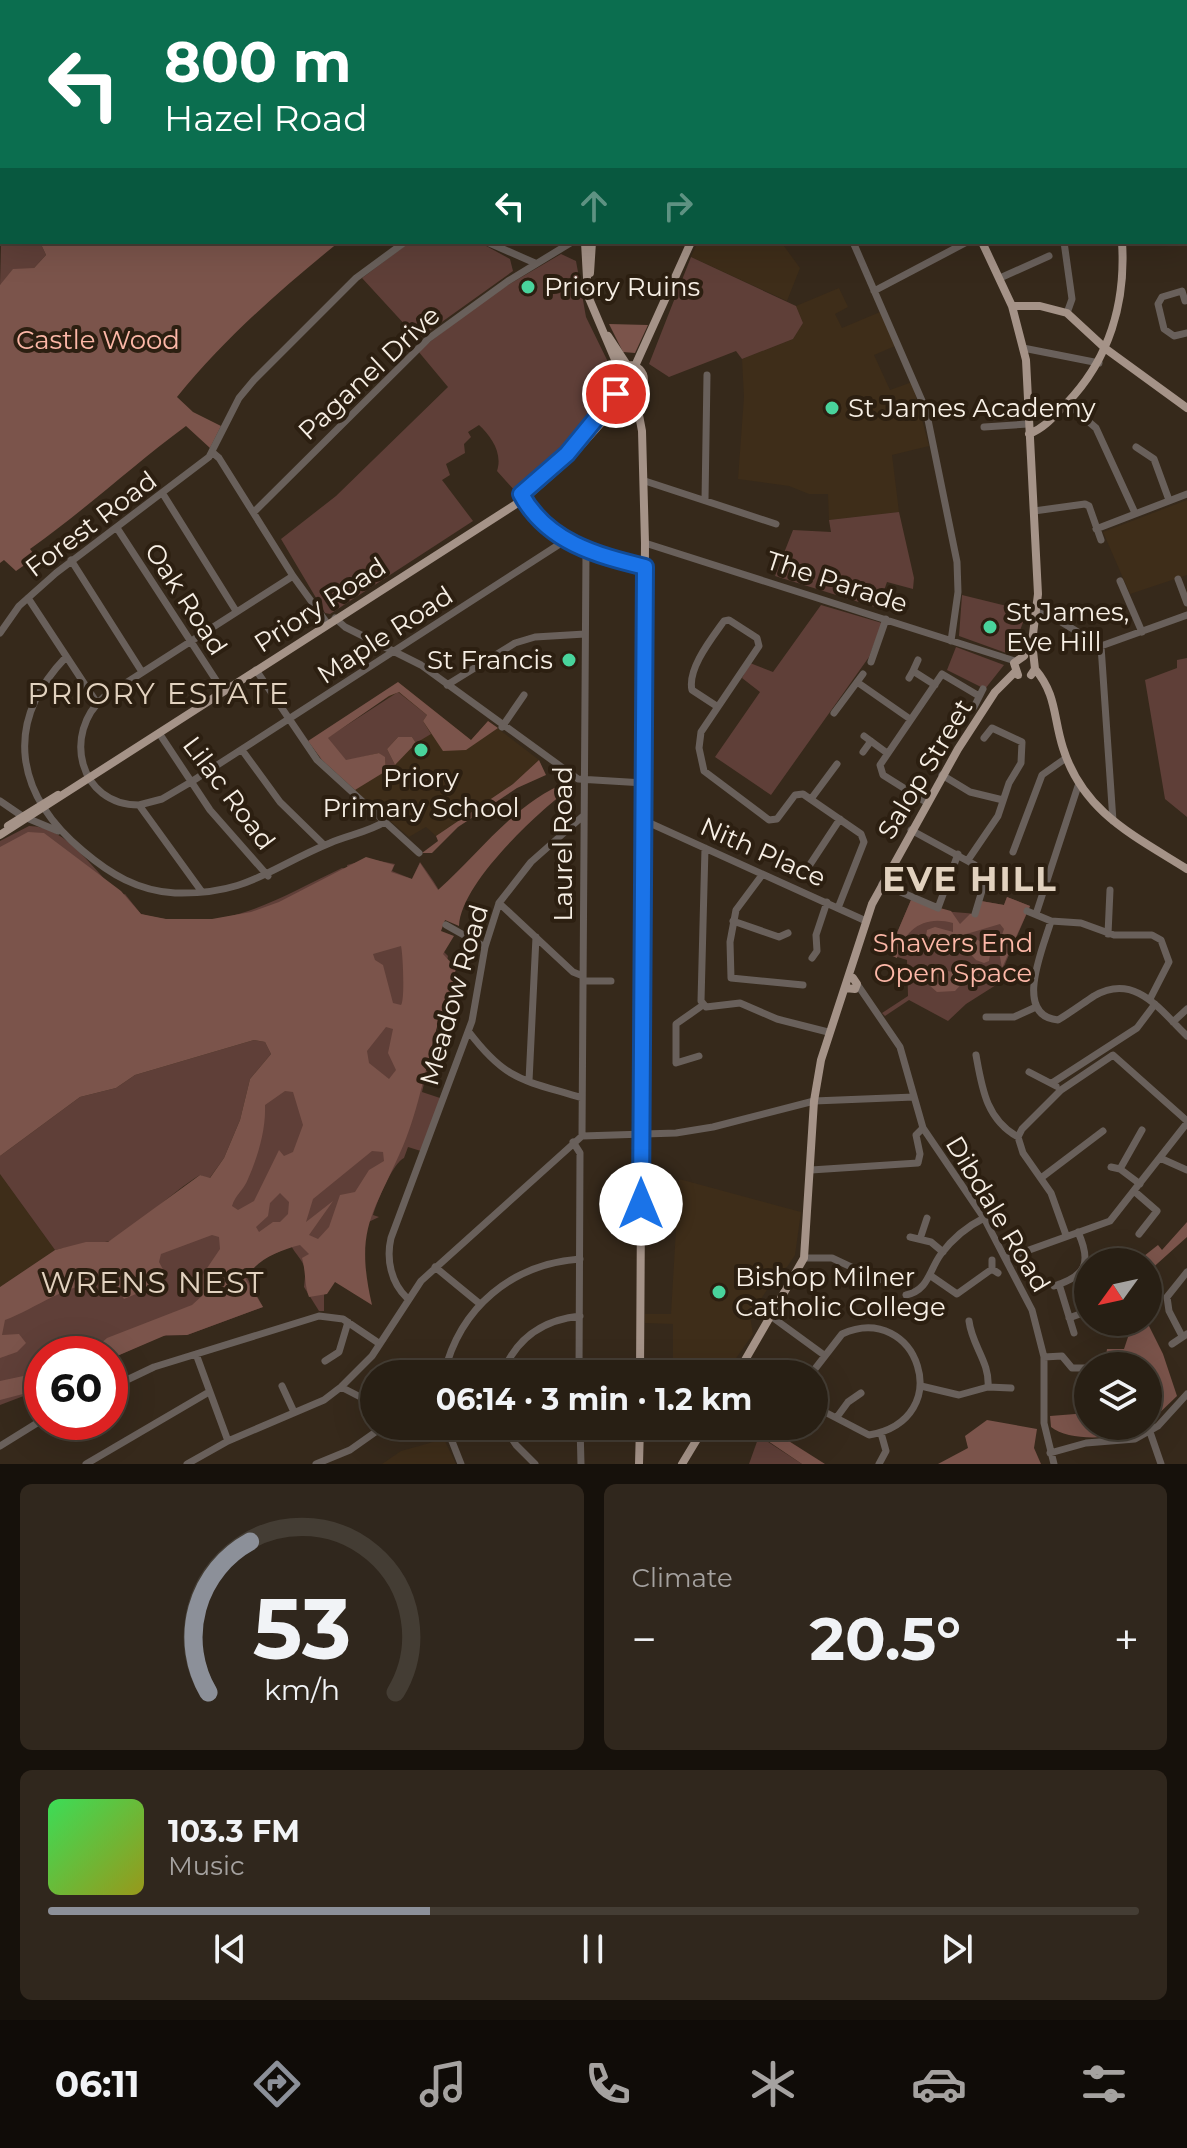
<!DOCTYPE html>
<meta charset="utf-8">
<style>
body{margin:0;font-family:Montserrat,sans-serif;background:#30271d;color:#f1f3f6;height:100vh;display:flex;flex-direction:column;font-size:30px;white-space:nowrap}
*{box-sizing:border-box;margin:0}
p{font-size:26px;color:#a5a2a0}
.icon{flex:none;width:44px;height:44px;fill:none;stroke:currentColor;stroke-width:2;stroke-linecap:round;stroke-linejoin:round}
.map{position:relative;height:1464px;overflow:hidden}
.panel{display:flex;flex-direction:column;gap:20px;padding:20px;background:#16110b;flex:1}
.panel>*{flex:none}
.guide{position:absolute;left:0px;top:0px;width:1188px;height:244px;box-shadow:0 8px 32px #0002,0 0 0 2px #443d34;background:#0b6e4f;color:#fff;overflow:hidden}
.needle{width:52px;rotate:237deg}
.controls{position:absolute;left:1074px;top:1248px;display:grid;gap:16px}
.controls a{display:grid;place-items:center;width:88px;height:88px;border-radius:50%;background:#281f14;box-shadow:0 8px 32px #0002,0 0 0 2px #443d34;font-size:40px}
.speed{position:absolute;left:24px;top:1336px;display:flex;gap:16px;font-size:40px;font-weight:700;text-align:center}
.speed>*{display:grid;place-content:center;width:104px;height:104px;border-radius:50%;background:#281f14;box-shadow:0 8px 32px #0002,0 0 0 2px #443d34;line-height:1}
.speed .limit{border:12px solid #d22;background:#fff;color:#111}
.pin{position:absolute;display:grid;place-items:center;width:68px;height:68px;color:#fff;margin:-34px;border:4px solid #fff;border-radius:50%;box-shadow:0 2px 8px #0007}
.me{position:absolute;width:88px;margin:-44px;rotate:0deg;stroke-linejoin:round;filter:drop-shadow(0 0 6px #0008)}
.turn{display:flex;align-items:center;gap:28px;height:168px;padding:0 32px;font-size:36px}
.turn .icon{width:104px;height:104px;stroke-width:2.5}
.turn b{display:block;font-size:56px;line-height:68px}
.lanes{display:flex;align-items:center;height:76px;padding:0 32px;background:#0003;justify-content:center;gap:40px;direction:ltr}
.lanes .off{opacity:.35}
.big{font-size:60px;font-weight:700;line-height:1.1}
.panel .tile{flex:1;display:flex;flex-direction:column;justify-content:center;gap:12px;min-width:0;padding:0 28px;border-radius:12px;background:#30271d}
.panel .dial{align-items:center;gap:0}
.dial svg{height:208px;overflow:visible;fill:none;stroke:#443d34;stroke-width:7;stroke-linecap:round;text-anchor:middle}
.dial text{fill:#f1f3f6;stroke:none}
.song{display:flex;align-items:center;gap:24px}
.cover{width:96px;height:96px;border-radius:12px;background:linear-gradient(135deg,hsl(130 70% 55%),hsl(60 70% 35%))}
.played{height:8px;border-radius:4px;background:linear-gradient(90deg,#8c9099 35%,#443d34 35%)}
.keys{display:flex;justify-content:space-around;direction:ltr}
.heat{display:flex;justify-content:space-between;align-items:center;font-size:44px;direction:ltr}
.panel .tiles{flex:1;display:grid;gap:20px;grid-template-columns:1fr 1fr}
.tile:last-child{grid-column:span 2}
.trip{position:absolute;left:360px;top:1360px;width:468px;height:80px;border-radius:40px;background:#281f14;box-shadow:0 8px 32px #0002,0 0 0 2px #443d34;font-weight:700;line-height:80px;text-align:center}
.tabs{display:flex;height:128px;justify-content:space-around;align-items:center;background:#100c08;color:#a5a2a0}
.tabs .icon{width:56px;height:56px}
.tabs .active{color:#8c9099}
.tabs b{font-size:36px;color:#f1f3f6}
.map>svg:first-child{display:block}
.built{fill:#3e2d19}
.green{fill:#5f3f38}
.forest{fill:#7b544b;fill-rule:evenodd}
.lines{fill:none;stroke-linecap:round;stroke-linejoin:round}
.stream{stroke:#565531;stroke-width:2}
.minor{stroke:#69605b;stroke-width:7}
.major{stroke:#a59388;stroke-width:8}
.route-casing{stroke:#114b97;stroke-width:20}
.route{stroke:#1a73e8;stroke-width:14}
.poi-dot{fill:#49d49c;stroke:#2c1f11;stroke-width:3}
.labels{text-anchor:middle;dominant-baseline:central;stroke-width:8;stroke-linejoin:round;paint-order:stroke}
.poi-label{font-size:26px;fill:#f7efe5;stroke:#2c1f11;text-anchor:start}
.park-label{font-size:26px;fill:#fdb8a8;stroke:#2c1f11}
.street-label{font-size:26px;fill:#f7efe5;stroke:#2c1f11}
.quarter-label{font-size:30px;letter-spacing:2px;fill:#e2d2bf;stroke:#2c1f11}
.district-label{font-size:34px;font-weight:bold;letter-spacing:2px;fill:#e2d2bf;stroke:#2c1f11}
</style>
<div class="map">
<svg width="1187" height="1464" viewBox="0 0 1187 1464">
<rect width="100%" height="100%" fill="#36291b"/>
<!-- built -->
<path class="built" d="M772,0h415v108l-1,-106z
M698,242h83l19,26 -13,33 -96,-44z
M839,288l9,19 -13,7 7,14 38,-16 15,34 -21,9 16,35 22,-8 17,64 -37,9 7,57 -70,8 -1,-26h-19l-20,-8 -51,-7 6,-82 -2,-38 51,-20 10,-16 -7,-17z
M1187,500v75l-57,19 -27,-62z
M398,682l73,58 17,-19 51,39 -26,24 -77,52 -10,-9 -17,10 -74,-63z
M0,1174l55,76 -55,37z
M679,1179l122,33 -6,43 -8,12 -8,4 -29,45 3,18 -28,40h-52v-50l-28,-1v-9h26z
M444,1439l12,25h-74l19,-13z"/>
<!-- green -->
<path class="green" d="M98,0h499v2h-497z
M2,210v32h38l6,13 -12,13 -34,17z
M410,242h69l31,17 3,12 -95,68 -56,-61z
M561,254l15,7 10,56 22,45 -5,12 5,23 -44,53 -49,41 -18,-20c6,-18 -6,-35 -18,-46l-11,7 3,5 -7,7 1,9 -19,11 4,11 -8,5 31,41 -143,93 -5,-1 -44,-74 55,-43 112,-109 -30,-36 73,-56z
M691,257l105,49 7,17 -10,16 -51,20 -6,-8 -67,26 -20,-13z
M899,512l15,66 -1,11 -26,-7 -9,26 -103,-32 18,-46 38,2 -2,-12z
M962,595l65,16 -14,39 -4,4 -50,-18z
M821,605l61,18 -13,34 -98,138 -56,-38 45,-65 -18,-14 8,-15 23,9z
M956,647l48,18 -19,24 -38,-19z
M1187,658v159l-22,-18 -20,-119 32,-12v-8z
M398,692l29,23 -4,6 8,13 -15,9 -4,-6h-14l-11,12 8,16 -9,6 -1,-13 -6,-5 -33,8 -19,-23z
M29,826c39,0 66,47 92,70l4,-2 16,20c82,22 131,-13 201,-46l6,1 -1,-4 23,-6 25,5 -3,7 20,8 8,-17c19,27 40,51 12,78l16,16c-5,21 5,43 -2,65l-7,-2 -15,51 3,1 -5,21 21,7 -19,53 -16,-5 -4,11c-11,5 -26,41 -31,57l6,2 -19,9 -36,69v16h-5l-15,-24c3,-25 0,-21 -13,-41l-30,14 -16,14 18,33 -76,28 -25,1 -52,23v-5h-68v35l-42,16v-108l213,-105 60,-125 -3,-48 -270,15v-193z
M1007,897l23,9 -34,79 -30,19 -18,17 -39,-21 -24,16 -3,-3 26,-17 -1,-36 -19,-6 23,-54 31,11 35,3 4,-13 23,4z
M254,1040l11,2 6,12 -21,25 -10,41 -16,38 -15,21 -9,-4c-30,18 -62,52 -90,66 -6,2 -44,6 -55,9l-55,-76v-18l80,-59 36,-9 19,-13z
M759,1436l43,28h-53z"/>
<!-- forest -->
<path class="forest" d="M40,242h299c-58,47 -114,96 -162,155l16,15 28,14 -11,22 -24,-22c-54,40 -101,84 -156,123l6,8 -20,14 -12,-11 -4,3v-278l13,-16 21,-1 12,-13z
M609,324l39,1 -13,28 -12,-1z
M398,682l73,58 17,-19 10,7 -32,22 -23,1 -20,-30 4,-6 -28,-23 -10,4 -61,42 18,22 33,-7 6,4 1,14 -31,19 -33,-30 -14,-19z
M398,737h14l4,6 -21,22 -8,-16z
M539,760l7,15 -29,13 -59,39 -26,26h-10l16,-12 -2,-5 77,-52z
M569,781l5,4c-34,25 -113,97 -115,141l-14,-6 -4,11 13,5 -11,18 13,14 -11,52h-6c-12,40 -20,89 -36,126 -29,68 -49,81 -31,159l-37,-23 -8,12 -18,3c-5,-14 -3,-25 -7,-39l7,-4 -9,-9c-23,6 -41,14 -55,33l18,29 -76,28h-21l-56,24v-5h-21l18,-16 85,-33 11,-10 -4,-15 21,-31 -1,-12 -7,-2 -51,19 -2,8 7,13 -6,9 -36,15 -12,-16c-38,-5 -73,24 -107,37l-3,15 17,-1 7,9 -9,9 -17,6v-71l55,-37 31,-8h22l92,-67 10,3 14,-20 16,-38 10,-41 21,-25 -6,-12 -11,-2 -119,35 -19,13 -36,9 -80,59v-309l28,-15 16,1 77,58 20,23 25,5h46l39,-7 28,-10 87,-45 28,8 -3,7 21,7 8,-16 18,27c44,-39 75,-86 131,-109zM401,946c2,8 4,54 0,59l-8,-2 -10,-38 -8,-5 -2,-6zM386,1027l7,2 -5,24 8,17 -7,9 -20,-16 -2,-12zM285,1091l8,1 10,33 -10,27 -9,4 -5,-6 -25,51 -16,9 -6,-4c3,-11 12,-16 16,-27 10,-23 18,-49 17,-74zM372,1151l11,1 1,9 -15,9 -14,22 -15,3 -11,32 -11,12 -9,-4 24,-34 -27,21 7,-23zM280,1193l9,9 -1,12 -8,8h-7l-14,10 -3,-5 12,-11 2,-13z
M1007,897l23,9 -28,62 -4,-22 6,-17 -4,-5 -37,11 15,5 13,10 -2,11 -5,2 -8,-3 -15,-16 -35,-8 1,-6 8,-3 18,5v-9c-29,-8 -49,6 -56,35l-9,-4 23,-54 40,11 9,13 10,-10h7l4,-13 23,4z
M916,965l48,9 3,4 -12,13 -18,1 -23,-20z
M1187,1222v15l-39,35v-10h-25l21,-6 14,-11 4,5z
M1133,1322h14l16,32 14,42 -29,28v-58h-35l-7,-10 1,-7h17z
M42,1372v17l-42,11v-19z
M1088,1413v13h57c-22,13 -74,17 -94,1l-1,-11z
M987,1420l50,9 -3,19 7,16h-103l30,-16 -3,-12z
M751,1426h14l60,38h-23l-52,-35z"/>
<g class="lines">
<!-- stream -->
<path class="stream" d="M209,2l1,-2
M0,99l2,-3
M0,202l2,-3"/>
<!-- minor -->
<path class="minor" d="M77,0l4,2
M876,0l4,2
M918,0v2
M975,0l3,2
M1093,0l3,2
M87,1l7,1
M768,2v-2
M868,2l1,-2
M1186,58h1
M1186,143h1
M1186,208l1,1
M1186,241h1
M487,242l48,21
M853,242l73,168 31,152 1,30 -7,49
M1064,242l8,57 -5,14
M1000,278l49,-22
M874,291l93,-49
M1185,301l-3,-10 -20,6 -4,7 6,25 10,7 13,-3
M1023,348l76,15
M1067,403l29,25 39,85
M984,427l44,-3
M1136,447l18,12 15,41
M212,452l7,6 74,118 34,47
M645,481l131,43
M163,494l73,117
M521,494c25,48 76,62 124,73
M705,500l2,-125
M1034,511l51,-7 4,2 12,34
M254,512l174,-173 80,-58 64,-39
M117,528l106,163
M1096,529l91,-35
M645,543l370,118
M71,560l71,112
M1178,579l9,24
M1120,581l22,51
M28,598l69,105
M1036,612l17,5 48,29 86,-31
M335,618l10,9 76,38 157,114 66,4
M0,633l19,-27 37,-33 153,-116 30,-59 15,-18 102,-102 49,-36
M1101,646l12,175
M66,657c-64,67 -50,138 17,194 27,23 55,40 92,42 73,2 94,-25 155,-50 18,-8 39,-11 56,-22
M871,662l15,-43
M256,670l61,90 102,93
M913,671l5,-11
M909,678l4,-7 22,14
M857,682l53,37
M447,685l68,-42 20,-6 50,-3
M718,707l-26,-17c-5,-21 20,-52 32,-69l5,-1 28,18 2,8 -58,86 -2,16 5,23 65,49 8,-1 18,-24 8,-1 58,40 3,8 -26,66
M974,707l9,-18
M834,713l29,-39
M502,727l22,-32
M159,733l51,77 58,66
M864,736l23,17
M242,750l38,52 44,43
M863,752l8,-11
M942,775l28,17 33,8
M811,799l26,-35
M0,801l22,15 36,15
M926,802l-43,-27 -3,-10 62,-91 37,22
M139,805l23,-6 29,-17 375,-242
M643,820l223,101
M911,830l64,35 9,19 -9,30
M705,848l-4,153 5,6 34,-4 37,16 51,13
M1013,852l29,-77 24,-17
M968,860l30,-44 11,-33 12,-20 1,-21 -30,-14 -8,10
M809,866l31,-47
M762,875l-26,35 -6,32 1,36 72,7
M882,884l56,24 20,-54
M202,892l-63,-87c-60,0 -77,-72 -35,-108l189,-121
M499,903l74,69 10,4
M1027,911l24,10 30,2 33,12h38l9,5 8,22 -19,37
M1036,914l42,-128
M733,921l46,16 9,-4
M1051,921c-7,25 -39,95 7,99 12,-7 24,-16 36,-24 41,-24 66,14 93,40
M446,925l39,22
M1108,934l2,-44
M812,958l5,-7 -1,-16 11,-33
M583,981h28
M857,984l43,63 23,81 61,90 48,92 12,47v66l10,41
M986,1017h28l22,-10
M1173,1022l14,-13
M469,1032c38,50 55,48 113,66
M976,1055c6,33 10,64 42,82
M699,1056l-23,7v-39l27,-19
M1029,1072l27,14
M529,1081l7,-144
M1052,1083l85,-55 18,-24
M582,1136l4,-584
M1018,1137l4,-8 39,-39 52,-35 74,66
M1018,1137l5,16 28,40 15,42
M573,1142l7,11 -1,221
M1160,1158l27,12
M1111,1167l9,2 20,15
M1120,1169l22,-39
M811,1170l107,-7 2,-9 -4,-19 7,-7
M1041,1178l62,-47
M1134,1191l23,20 -18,23
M910,1237l21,5 12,10
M920,1239l7,-21
M804,1258h28l47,22
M1007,1258l103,-37 77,-98
M992,1260v9l6,4
M435,1267l45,37
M931,1276l26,18 35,-25
M1059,1284l15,49
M1054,1286c32,-10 38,-23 24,-54
M906,1295c23,-5 23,-25 35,-41 12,-16 25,-27 43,-36
M407,1298c-16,-15 -21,-39 -16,-60l81,-217 13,-74 14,-44 32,-41 52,-46
M772,1317l52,38
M1069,1318l19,-7
M969,1321c3,25 21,41 19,66
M1182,1336l-13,-25 -2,-14 20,-25
M1172,1344l15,-10
M196,1354l32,87
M1044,1357l18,-1 10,12h16
M325,1361l14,-9 9,-30
M755,1370l12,4
M444,1374c16,-67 68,-110 136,-115
M502,1374c14,-36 40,-54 78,-58
M811,1374l31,-40c75,-34 117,85 27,101l-48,-25 -7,-9
M282,1386l12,26
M921,1386l38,9 29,-8 23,1
M341,1387l33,17
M110,1388l44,-21 165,-51 24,3 37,25
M837,1417l11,-15 13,-9
M446,1426l15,38
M504,1426l12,19 19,19
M580,1426l1,38
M1150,1432l11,32
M0,1446l42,-26
M1050,1453l36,-10 49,-4 23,-13 29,-32
M86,1464l123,-72
M187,1464l41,-23 96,-41 17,-13 31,-31 49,-75 161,-145 94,-3 37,-6 101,-26 100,-4
M316,1464l34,-14 34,-24
M879,1464l7,-13 -5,-18"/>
<!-- major -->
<path class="major" d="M636,0l1,2
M1186,108h1
M585,242l3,54 28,66 1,9
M982,242l30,64 14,54 12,234 -6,48 3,27 -4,6
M590,273l2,-31
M1012,306h28l27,7 39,36 81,59
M608,336l19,29
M614 380a15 15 0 1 1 30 0a15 15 0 1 1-30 0Z
M635,366l56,-124
M635,394l7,37 3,112 -5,831
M607,407l10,-18
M1029,434c16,-6 26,-19 38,-31 42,-44 59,-100 55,-161
M1035,669c22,26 18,48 28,79 20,64 70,87 124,121
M1018,675l-4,-12 10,-7
M8,826l50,-31
M0,835l524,-336 44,-39 58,-65
M845,988l10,1 2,-5 -4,-6
M737,1374l67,-116 10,-157 7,-41 51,-156 86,-155 37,-57 20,-20
M639,1464l1,-38
M682,1464l23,-38"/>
</g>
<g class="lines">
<defs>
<path id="route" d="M616,394l-49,60 -46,40c26,48 75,61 124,73l-4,637"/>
</defs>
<!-- route casing -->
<use href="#route" class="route-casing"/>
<!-- route -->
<use href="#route" class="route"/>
</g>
<!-- markers -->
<g class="poi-dot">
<circle cx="528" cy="287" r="8"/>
<circle cx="832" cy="408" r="8"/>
<circle cx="990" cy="627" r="8"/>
<circle cx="569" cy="660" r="8"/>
<circle cx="421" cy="750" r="8"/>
<circle cx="719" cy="1292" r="8"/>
</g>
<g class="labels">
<!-- poi labels -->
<g class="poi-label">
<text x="544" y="287">Priory Ruins</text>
<text x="848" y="408">St James Academy</text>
<text x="1006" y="612">St James,<tspan x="1006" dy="30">Eve Hill</tspan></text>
<text x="553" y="660" text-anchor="end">St Francis</text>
<text x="421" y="778" text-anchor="middle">Priory<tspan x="421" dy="30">Primary School</tspan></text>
<text x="735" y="1277">Bishop Milner<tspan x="735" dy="30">Catholic College</tspan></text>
</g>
<!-- park labels -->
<g class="park-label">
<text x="98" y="340">Castle Wood</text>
<text x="953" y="943">Shavers End<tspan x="953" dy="30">Open Space</tspan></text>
</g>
<!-- street labels -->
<g class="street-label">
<text transform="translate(369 373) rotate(-43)">Paganel Drive</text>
<text transform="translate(91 524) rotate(-37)">Forest Road</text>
<text transform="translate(837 582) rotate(18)">The Parade</text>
<text transform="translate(186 599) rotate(57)">Oak Road</text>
<text transform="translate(320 605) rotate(-33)">Priory Road</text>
<text transform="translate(385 635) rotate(-33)">Maple Road</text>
<text transform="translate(925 769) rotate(-59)">Salop Street</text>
<text transform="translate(229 793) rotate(53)">Lilac Road</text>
<text transform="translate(563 844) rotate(-90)">Laurel Road</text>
<text transform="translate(763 852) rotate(24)">Nith Place</text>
<text transform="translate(454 995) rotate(-74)">Meadow Road</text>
<text transform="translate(998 1214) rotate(59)">Dibdale Road</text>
</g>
<!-- quarter labels -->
<g class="quarter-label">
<text x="159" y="693">PRIORY ESTATE</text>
<text x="153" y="1282">WRENS NEST</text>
</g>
<!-- district labels -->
<g class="district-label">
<text x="970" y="879">EVE HILL</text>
</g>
</g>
</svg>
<div class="controls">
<a><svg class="needle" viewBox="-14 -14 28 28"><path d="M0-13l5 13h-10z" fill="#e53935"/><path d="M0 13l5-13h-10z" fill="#a5a2a0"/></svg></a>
<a><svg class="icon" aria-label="layers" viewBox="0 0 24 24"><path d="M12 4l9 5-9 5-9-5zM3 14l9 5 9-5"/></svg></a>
</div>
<div class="speed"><div class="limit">60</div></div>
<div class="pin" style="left:616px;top:394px;background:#d93025"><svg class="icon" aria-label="arrive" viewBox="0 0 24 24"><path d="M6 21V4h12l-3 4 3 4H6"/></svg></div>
<svg class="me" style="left:641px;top:1204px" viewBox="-20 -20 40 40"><circle r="19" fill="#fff"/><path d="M0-13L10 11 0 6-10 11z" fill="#1a73e8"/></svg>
<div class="trip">06:14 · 3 min · 1.2 km</div>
<div class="guide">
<div class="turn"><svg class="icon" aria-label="left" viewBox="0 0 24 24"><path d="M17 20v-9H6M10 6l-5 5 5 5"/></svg><div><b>800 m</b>Hazel Road</div></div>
<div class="lanes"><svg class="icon" aria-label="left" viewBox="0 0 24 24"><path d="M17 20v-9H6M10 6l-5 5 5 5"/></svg><svg class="icon off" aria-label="ahead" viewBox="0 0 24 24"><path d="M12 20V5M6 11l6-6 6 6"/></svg><svg class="icon off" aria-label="right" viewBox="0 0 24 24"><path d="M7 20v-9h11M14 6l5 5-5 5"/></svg></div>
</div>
</div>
<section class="panel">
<div class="tiles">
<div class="tile dial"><svg viewBox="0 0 100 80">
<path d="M14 69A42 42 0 1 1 86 69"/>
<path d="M14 69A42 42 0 0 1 30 11" stroke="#8c9099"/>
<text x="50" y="56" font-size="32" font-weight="700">53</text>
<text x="50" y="72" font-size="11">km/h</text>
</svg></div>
<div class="tile"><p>Climate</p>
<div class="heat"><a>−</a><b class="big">20.5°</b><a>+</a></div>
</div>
<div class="tile">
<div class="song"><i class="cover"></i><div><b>103.3 FM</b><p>Music</p></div></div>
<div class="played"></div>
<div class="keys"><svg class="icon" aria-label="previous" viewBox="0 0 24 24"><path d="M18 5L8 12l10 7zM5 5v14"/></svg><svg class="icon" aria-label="pause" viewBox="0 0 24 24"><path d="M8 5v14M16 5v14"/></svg><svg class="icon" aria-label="next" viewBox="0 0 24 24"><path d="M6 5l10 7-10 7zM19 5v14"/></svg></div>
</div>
</div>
</section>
<nav class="tabs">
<b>06:11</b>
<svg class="icon active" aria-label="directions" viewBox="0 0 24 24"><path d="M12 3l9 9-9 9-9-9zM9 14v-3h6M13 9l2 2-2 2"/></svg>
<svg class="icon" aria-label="music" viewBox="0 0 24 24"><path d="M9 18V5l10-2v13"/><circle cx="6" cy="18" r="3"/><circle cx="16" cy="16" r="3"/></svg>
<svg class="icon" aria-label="phone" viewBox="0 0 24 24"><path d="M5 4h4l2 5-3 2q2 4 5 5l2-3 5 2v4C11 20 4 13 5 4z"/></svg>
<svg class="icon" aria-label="climate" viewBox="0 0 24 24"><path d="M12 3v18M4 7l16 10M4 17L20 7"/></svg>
<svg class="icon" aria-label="car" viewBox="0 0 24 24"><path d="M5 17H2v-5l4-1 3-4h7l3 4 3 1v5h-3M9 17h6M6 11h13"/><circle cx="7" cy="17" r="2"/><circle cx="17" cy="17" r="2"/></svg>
<svg class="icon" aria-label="filters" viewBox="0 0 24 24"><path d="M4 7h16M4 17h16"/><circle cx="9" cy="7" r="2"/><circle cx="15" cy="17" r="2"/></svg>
</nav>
